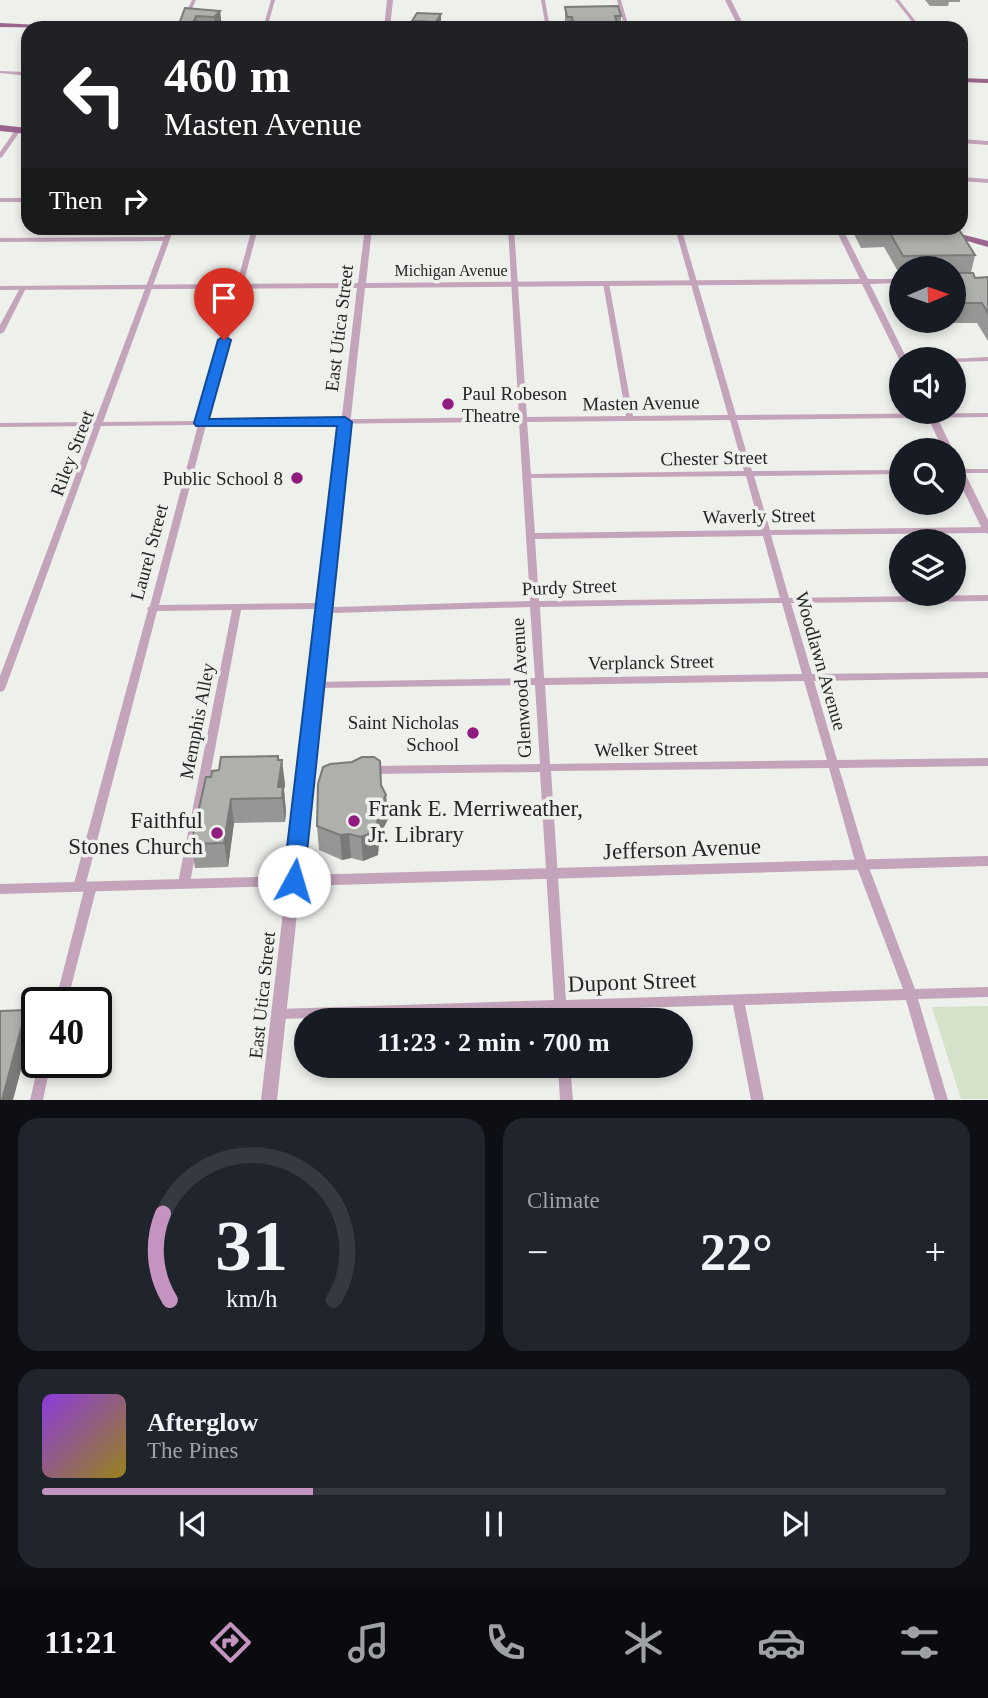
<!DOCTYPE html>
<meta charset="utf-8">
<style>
body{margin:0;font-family:Georgia,serif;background:#20242c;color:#f1f3f6;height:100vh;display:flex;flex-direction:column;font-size:26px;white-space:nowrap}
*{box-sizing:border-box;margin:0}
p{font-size:23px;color:#9ea1a6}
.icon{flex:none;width:38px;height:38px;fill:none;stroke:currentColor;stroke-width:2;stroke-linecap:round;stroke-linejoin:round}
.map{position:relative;height:1100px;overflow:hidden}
.panel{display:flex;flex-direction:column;gap:18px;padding:18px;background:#0d0f14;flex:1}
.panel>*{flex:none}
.guide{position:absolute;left:21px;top:21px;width:947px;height:214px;border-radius:21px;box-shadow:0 4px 10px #0003;background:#202124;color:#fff;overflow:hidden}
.needle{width:46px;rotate:88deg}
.fabs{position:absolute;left:889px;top:256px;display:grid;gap:14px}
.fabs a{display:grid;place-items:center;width:77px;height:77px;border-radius:50%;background:#171b24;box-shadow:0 4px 10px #0003;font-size:35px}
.speed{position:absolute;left:21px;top:987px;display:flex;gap:14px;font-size:35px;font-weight:700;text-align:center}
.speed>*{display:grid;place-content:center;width:91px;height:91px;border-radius:50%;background:#171b24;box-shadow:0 4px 10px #0003;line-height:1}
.speed .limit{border:4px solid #111;border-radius:10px;background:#fff;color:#111}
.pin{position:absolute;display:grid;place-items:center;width:60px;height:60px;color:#fff;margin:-72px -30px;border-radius:50% 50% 50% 0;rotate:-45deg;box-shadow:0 0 7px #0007}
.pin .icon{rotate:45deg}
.me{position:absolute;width:77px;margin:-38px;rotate:6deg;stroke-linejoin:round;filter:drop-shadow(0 0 5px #0008)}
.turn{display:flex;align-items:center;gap:24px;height:147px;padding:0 28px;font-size:32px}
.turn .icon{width:91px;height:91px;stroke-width:2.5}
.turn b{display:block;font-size:49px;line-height:60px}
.then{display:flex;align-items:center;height:66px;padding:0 28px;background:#0003;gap:14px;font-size:26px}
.big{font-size:52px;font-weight:700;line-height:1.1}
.panel .widget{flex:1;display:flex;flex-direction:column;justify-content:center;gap:10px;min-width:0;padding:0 24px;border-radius:21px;background:#20242c}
.panel .dial{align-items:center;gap:0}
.dial svg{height:182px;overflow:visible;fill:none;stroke:#363941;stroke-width:7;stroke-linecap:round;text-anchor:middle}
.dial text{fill:#f1f3f6;stroke:none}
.song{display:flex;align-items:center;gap:21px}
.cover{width:84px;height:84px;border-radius:10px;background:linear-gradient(135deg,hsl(270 70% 55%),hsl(50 70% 35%))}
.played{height:7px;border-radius:4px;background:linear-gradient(90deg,#c593c0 30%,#363941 30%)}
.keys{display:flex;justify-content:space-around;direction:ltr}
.heat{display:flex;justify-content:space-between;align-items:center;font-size:38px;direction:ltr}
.panel .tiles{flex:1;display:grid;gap:18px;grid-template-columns:1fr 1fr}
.widget:last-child{grid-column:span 2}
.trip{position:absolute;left:294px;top:1008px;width:399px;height:70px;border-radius:35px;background:#171b24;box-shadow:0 4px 10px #0003;font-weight:700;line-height:70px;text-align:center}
.tabs{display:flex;height:112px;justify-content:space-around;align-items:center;background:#090b0e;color:#9ea1a6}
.tabs .icon{width:49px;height:49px}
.tabs .active{color:#c593c0}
.tabs b{font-size:32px;color:#f1f3f6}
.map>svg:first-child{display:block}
.green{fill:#d3e2c8}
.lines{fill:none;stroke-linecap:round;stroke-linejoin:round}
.minor{fill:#c3a4ba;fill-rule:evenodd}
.tertiary{fill:#c3a4ba;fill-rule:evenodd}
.primary{fill:#9a648d;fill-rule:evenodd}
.wall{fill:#969794}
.shaded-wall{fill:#7a7b78}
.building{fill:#aeb0ac;stroke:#7a7b78;stroke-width:2}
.route{fill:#1a73e8;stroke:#114b97;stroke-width:2}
.poi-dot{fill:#901d7d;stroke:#eef0ec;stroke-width:2.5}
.labels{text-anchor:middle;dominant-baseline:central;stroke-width:7;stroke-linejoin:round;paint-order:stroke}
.far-street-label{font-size:16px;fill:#252625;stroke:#eef0ec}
.street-label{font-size:19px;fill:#252625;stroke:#eef0ec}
.poi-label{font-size:19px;fill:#252625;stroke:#eef0ec;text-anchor:end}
.near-poi-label{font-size:23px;fill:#252625;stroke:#eef0ec;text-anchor:start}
.near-street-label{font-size:23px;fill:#252625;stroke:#eef0ec}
</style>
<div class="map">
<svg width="988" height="1100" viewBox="0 0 988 1100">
<rect width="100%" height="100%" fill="#eef0ec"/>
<!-- green -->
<path class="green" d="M988,1006v93h-27l-29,-92z"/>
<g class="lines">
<!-- minor -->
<path class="minor" d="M192,0h4l-13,28h-4z
M271,0h4l-8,28h-4z
M541,0h4l5,28h-4z
M617,0h4l8,28h-4z
M895,0h4l22,28h-4z
M0,71l28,1v4l-28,-3z
M16,129l5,1 -19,27 -2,1v-6z
M961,139l27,2v4l-27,-2z
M961,177l27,2v4l-27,-2z
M0,198h28v4h-28z
M168,228h6l-71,194 97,-1 52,-193h6l-51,193 312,-4 -11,-189h6l13,189 99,-1 -23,-133 3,-2 3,2 24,133 95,-1 -51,-180h-92l-3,-2 3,-2h91l-1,-3h6l1,3h161l1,1 -3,2h-158l53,181 252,-2v4l-251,3 15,51 149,-1v4l-147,2 16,54 218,-3v6l-217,2 18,63 199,-3v6l-197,2 21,71 176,-2v6l-174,3 23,79 151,-2v8l-149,2 29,97 47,124 73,-2v10l-70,2 30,101h-13l-29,-100 -161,5 19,95h-13l-18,-95 -166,5v10h-12l-1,-9 -276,8 -4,-1 -2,-4 2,-4 4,-1 276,-9 -14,-228 -170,2 -4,-1 -1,-3 1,-3 4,-1 170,-2 -5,-79 -220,3 -3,-1 -2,-2 2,-2 3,-1 220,-4 -5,-71 -195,6 -20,-4 -74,1 -51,273 -2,3 -4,1 -4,-1 -2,-3 54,-273 -75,1 -72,276 -2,3 -4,1 -4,-1 -2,-3 75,-277 -1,-2 3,-2 48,-181 -97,1 -96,263 -2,2 -3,1v-16l94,-250 -94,1v-4l95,-1 68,-181 -163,1v-4l164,-1zM730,420l14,51 -213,3 -4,-52zM519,422l11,179 -195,6 -20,-4 -156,2 47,-180zM746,476l15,54 -226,3 -4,-55zM763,536l17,62 -241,3 -4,-62zM782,603l20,71 -258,4 -4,-71zM804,681l23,79 -277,4 -5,-79zM829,768l27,97 47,124 -337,11 -15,-229z
M23,286l3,2 -22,44 -4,2v-9l20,-37z
M988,357v4l-34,1v-3h-3z
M954,469h34v4h-34z
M91,882l4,1 2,3 -30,117h-12l30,-117 2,-3z
M39,1062h12l-8,38h-13z
M558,1066h12l3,34h-13z"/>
<!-- tertiary -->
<path class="tertiary" d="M387,0h6l-3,28h-6z
M725,0h6l14,28h-6z
M365,228h7l-6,55 494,-4 -25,-51h7l26,51h33v4l-31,1 37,75h-6v2l-2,-2 -37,-75 -497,4 -64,587 687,-19v10l-688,20 -23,214h-16l25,-214 -286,8v-10l288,-8 69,-588 -357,2v-4l358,-3z
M925,411h9l19,39h-10z
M954,458l5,3 29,59v14l-5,-3 -29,-60z"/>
<!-- primary -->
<path class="primary" d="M0,23l60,3 4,2 -64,-1z
M961,78l27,1v4l-27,-1z
M0,125l28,3v6l-28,-3z
M922,228h15l51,13v6z"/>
</g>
<!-- wall -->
<path class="wall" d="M925,0h35v2h-11l-1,4h-18z
M565,7l56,9v12h-56z
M185,8l35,3 2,17h-43v-4z
M441,14v14h-28l-1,-7z
M851,228h107l17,27 -4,18 4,5 13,-1v64l-11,-18h-35l-2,-3h14v-52h-53v7h-1l-16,-28 -23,1z
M279,760l6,24 -1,6 2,21 -1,11 -51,1 -6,44 -33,1 -4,-24 20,-67 8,-7z
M382,787l4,8 2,24 -4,8v9l-5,5 -1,14 -15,6 -12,-3 -9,2 -23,-10 -2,-24z"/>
<!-- shaded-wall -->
<path class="shaded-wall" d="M220,11l2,17h-7l-1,-11z
M441,14v14h-4l-1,-6z
M196,16l1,12h-4v-5z
M278,756l2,15 2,-11 3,24 -1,6 2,21 -1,11 -3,-24 -4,-11z
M386,795l2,24 -4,8v9l-5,5 -1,14 -15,6 -2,-24 17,-20 3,-13z
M231,799l3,24 -6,44 -4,-24z
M349,834l2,24 -9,2 -2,-25z
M26,1010l6,19 -19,71h-11z"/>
<!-- building -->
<path class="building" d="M618,6l3,10h-6l2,6h-44l-1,-5h-5l-2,-10z
M185,8l35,3 -6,6 -18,-1 -3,7 -14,1z
M417,13l24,1 -5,8 -24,-1z
M260,23l13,1 -4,4h-14z
M863,228h95l17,27 -72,1 -16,-28 -23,1z
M954,273h19l2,5 13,-1v36l-6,-10h-28z
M278,756v4h4l-4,27h5l-1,11 -51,1 -7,44 -33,1 15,-67h5l1,-6 7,-1 2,-13z
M362,757h12l6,4 1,24 5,10 -5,9 2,7 -5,6 -2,14 -15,6 -12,-3 -9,1 -23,-9 1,-42 5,-17 7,-3 22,-2z
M26,1010l-24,90h-2v-89z"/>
<!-- route -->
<path class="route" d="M224,336l7,4 -22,79 136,-2 7,5 -48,459 -3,5 -7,3 -8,-3 -3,-5 54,-455h-141l-2,-3 24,-83z"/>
<!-- markers -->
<g class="poi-dot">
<circle cx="448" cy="404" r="7"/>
<circle cx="297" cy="478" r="7"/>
<circle cx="473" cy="733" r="7"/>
<circle cx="354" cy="821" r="7"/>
<circle cx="217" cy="833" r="7"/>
</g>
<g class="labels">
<!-- far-street labels -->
<g class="far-street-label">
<text x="451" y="270">Michigan Avenue</text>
</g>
<!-- street labels -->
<g class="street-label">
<text transform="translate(339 328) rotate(-83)">East Utica Street</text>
<text transform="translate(641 403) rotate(-1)">Masten Avenue</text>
<text transform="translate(72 453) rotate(-69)">Riley Street</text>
<text transform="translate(714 458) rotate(-1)">Chester Street</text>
<text transform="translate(759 516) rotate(-1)">Waverly Street</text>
<text transform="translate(149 552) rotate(-75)">Laurel Street</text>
<text transform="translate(569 587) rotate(-2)">Purdy Street</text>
<text transform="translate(821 661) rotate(74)">Woodlawn Avenue</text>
<text transform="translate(651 662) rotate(-1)">Verplanck Street</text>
<text transform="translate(521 688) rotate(-93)">Glenwood Avenue</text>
<text transform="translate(197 721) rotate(-79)">Memphis Alley</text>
<text transform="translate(646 749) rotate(-1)">Welker Street</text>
<text transform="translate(262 995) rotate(-84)">East Utica Street</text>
</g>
<!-- poi labels -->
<g class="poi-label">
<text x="462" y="393" text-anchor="start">Paul Robeson<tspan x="462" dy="22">Theatre</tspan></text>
<text x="283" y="478">Public School 8</text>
<text x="459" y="722">Saint Nicholas<tspan x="459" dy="22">School</tspan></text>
</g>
<!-- near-poi labels -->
<g class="near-poi-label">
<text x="368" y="808">Frank E. Merriweather,<tspan x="368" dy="26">Jr. Library</tspan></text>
<text x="203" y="820" text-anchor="end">Faithful<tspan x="203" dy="26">Stones Church</tspan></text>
</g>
<!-- near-street labels -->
<g class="near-street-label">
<text transform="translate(682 849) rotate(-2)">Jefferson Avenue</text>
<text transform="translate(632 982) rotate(-2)">Dupont Street</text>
</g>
</g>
</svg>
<div class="fabs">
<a><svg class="needle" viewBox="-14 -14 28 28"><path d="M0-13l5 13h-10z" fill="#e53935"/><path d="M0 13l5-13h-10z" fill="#9ea1a6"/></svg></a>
<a><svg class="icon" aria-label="sound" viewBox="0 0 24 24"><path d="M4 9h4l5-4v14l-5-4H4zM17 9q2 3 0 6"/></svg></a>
<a><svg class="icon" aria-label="search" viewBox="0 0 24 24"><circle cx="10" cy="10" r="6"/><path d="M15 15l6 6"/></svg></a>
<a><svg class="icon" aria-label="layers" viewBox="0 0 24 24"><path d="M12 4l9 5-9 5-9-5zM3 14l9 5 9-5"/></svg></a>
</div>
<div class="speed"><div class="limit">40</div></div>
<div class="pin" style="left:224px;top:340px;background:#d93025"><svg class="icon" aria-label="arrive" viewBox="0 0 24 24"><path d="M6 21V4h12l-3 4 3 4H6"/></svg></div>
<svg class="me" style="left:294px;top:881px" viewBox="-20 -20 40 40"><circle r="19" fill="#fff"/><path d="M0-13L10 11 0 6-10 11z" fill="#1a73e8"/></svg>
<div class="trip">11:23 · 2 min · 700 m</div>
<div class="guide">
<div class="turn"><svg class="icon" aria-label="left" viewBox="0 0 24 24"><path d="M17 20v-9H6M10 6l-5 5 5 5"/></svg><div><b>460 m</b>Masten Avenue</div></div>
<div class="then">Then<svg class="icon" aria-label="right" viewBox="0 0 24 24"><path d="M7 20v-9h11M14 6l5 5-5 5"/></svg></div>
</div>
</div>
<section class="panel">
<div class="tiles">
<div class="widget dial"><svg viewBox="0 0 100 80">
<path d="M14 69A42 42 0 1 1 86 69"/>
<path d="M14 69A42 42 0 0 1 11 31" stroke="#c593c0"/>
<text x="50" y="56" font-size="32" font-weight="700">31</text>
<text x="50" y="72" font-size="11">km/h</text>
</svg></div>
<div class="widget"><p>Climate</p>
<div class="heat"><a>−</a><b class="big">22°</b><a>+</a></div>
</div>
<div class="widget">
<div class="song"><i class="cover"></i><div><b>Afterglow</b><p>The Pines</p></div></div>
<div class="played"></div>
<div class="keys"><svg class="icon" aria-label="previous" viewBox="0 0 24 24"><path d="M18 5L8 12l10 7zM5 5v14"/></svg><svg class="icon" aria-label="pause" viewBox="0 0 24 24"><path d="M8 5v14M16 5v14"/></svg><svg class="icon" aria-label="next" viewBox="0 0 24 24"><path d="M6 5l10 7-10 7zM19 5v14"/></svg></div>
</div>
</div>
</section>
<nav class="tabs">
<b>11:21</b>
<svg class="icon active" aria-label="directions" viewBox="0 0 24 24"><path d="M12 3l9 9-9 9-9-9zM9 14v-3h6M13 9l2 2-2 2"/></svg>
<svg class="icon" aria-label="music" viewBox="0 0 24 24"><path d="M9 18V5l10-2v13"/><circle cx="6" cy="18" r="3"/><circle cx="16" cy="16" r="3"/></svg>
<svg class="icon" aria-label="phone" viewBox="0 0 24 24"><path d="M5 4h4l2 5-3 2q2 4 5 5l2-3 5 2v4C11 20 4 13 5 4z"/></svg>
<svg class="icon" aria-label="climate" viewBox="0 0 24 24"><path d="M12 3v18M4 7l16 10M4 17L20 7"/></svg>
<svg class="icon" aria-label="car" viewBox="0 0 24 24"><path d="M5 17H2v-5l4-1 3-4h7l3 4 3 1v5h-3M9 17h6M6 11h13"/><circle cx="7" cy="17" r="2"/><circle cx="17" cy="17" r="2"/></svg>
<svg class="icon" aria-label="filters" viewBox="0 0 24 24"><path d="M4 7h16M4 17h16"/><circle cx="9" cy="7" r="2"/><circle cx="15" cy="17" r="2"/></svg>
</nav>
